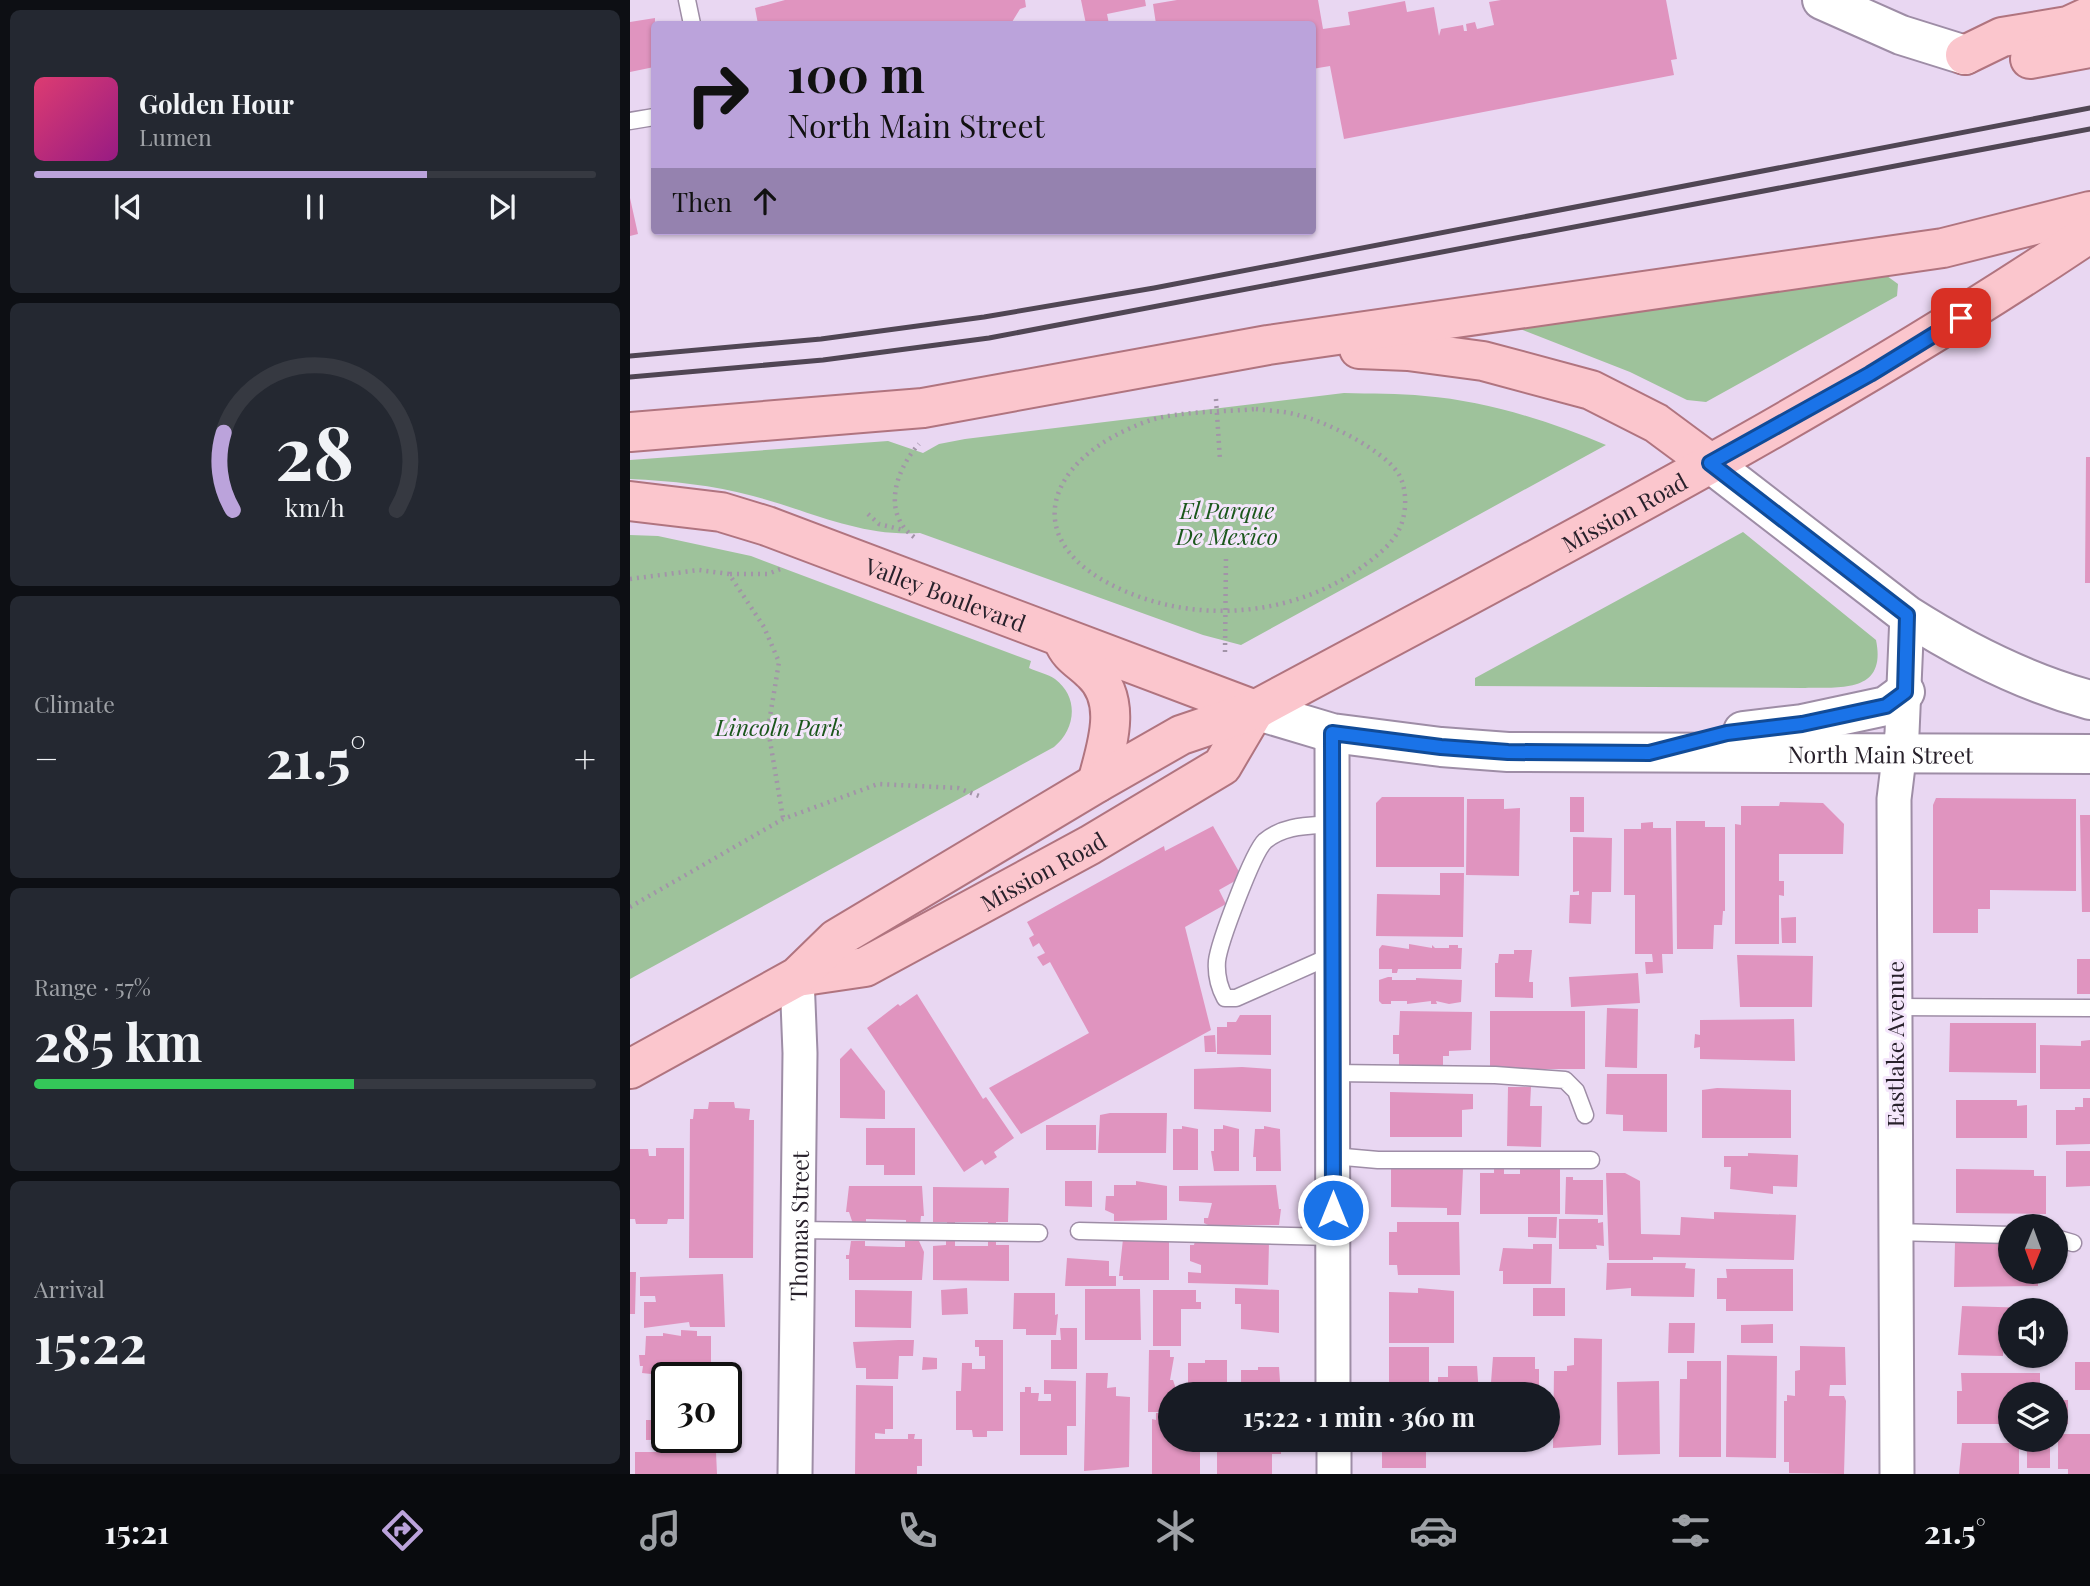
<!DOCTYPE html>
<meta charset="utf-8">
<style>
body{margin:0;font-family:"Playfair Display",serif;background:#242831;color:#f1f3f6;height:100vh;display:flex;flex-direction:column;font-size:26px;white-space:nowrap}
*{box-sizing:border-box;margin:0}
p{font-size:23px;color:#9ea1a6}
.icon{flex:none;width:38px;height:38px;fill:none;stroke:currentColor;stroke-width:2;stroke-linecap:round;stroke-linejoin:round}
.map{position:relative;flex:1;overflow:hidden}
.panel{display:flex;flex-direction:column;gap:10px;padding:10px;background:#0d0f14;width:630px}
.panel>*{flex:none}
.hud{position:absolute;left:21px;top:21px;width:665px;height:214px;border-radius:7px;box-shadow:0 2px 5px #0004;background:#bba3db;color:#111;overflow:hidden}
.needle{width:46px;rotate:181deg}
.fabs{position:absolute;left:1368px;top:1214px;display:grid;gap:14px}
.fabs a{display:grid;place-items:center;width:70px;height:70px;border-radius:50%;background:#171b24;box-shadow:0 2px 5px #0004;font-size:35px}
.speed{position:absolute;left:21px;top:1362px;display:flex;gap:14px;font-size:35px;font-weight:700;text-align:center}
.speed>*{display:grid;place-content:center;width:91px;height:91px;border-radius:50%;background:#171b24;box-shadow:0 2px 5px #0004;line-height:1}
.speed .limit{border:4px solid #111;border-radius:10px;background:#fff;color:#111}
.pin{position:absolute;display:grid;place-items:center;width:60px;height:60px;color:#fff;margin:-30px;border-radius:14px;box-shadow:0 4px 10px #0006}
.me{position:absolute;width:77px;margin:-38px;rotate:0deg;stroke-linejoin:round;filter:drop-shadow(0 0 5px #0008)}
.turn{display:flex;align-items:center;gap:24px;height:147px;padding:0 21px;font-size:32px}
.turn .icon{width:91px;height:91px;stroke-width:2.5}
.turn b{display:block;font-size:49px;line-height:60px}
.then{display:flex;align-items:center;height:66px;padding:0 21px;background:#0003;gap:14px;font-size:26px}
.big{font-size:52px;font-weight:700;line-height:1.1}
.panel .card{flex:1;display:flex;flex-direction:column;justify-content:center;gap:10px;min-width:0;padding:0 24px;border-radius:10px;background:#242831}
.panel .dial{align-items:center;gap:0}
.dial svg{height:182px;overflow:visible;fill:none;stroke:#363941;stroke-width:7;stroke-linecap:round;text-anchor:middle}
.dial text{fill:#f1f3f6;stroke:none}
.song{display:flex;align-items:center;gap:21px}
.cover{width:84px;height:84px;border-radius:10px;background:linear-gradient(135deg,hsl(340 70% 55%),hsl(310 70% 35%))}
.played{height:7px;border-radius:4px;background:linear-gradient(90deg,#bba3db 70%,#363941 70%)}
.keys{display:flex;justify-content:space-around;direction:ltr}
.heat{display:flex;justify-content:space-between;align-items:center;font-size:38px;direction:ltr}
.charge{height:10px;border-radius:5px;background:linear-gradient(90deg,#34c759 57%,#363941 0)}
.trip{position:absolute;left:528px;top:1382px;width:402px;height:70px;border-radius:35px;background:#171b24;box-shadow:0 2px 5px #0004;font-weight:700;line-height:70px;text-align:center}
.tab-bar{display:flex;height:112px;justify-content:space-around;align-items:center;background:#090b0e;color:#9ea1a6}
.tab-bar .icon{width:49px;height:49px}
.tab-bar .active{color:#bba3db}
.tab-bar b{font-size:32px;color:#f1f3f6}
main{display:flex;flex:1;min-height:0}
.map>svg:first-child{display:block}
.green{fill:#9ec29b}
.building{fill:#e094bf}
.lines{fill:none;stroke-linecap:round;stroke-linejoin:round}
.lane-casing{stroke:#9e8da6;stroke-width:19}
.street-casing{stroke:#9e8da6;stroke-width:37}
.secondary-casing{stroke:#9e8da6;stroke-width:42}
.primary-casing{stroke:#b0747f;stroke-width:42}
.path{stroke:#a294a8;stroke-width:4.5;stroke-dasharray:2 5;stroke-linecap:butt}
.lane{stroke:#fff;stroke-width:16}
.street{stroke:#fff;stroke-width:33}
.secondary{stroke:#fff;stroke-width:38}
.primary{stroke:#fbc6cd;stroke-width:38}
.rail{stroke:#504654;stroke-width:5}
.route-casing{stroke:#114b97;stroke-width:18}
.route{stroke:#1a73e8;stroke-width:12}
.labels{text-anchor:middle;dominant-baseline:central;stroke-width:6;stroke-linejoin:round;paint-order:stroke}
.park-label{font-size:23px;font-style:italic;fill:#1b571c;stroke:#f4e6fb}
.street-label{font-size:23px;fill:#28212b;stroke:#f4e6fb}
</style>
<main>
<section class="panel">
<div class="card">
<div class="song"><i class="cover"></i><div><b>Golden Hour</b><p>Lumen</p></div></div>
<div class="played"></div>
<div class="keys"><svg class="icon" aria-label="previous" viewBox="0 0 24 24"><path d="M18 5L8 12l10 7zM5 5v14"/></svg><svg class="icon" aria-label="pause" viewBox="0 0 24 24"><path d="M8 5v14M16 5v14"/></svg><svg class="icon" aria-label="next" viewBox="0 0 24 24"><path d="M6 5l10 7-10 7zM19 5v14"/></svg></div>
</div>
<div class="card dial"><svg viewBox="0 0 100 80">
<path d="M14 69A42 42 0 1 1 86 69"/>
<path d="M14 69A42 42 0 0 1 10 35" stroke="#bba3db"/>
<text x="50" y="56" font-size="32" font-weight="700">28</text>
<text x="50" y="72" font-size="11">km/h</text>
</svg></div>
<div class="card"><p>Climate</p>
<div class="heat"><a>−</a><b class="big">21.5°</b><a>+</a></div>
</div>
<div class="card"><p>Range · 57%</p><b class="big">285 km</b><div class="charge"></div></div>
<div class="card"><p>Arrival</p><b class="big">15:22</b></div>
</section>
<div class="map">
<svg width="1460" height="1474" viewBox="0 0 1460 1474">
<rect width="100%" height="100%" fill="#e9d7f2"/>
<!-- green -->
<path class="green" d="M1257,276l11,8 -1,12 -191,106 -19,-2 -57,-28 -120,-47z
M714,393c27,1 54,0 81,3 62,5 124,25 181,49l-365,200 -38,-10 -283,-102c-60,4 -110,-22 -167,-37 -40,-11 -82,-15 -123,-17v-19l258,-19 35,12 16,-9 26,-5z
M1113,532l133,108c11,54 -36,47 -74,48l-327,-2v-8z
M0,535l28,1 93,20 280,105 -2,7c9,4 19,6 26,11 25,19 20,51 -1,68l-424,232z"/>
<!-- building -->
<path class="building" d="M155,0h240l1,7 -6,2 -8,13 -15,2h-239l-3,-16z
M451,0h64l1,6 -39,8 2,10h-23z
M547,0h141l5,29 27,-4 -2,-13 57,-11 2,11 27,-5 5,29 2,-7 22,-4 1,6h3l-1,-7 9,-2 2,7 17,-4 -5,-23 12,-2h165l11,59 -6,1 3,15 -330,64 -14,-73 -18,3v-45h-156l-3,-20z
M25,18l-1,49 -24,5v-50z
M0,198l8,36 -8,2z
M1456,457h4v126h-5z
M752,797h82v70h-88v-64z
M940,797h14v35h-14z
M1306,798l140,1v92l-86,-1v19h-12v24h-45v-128z
M837,799h37v10l16,-1 -1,68 -53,-1z
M1150,802l43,1 21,21 -1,30h-64v27h5v15l-5,-1v49h-44v-120l6,1v-19h38z
M1450,815h10v97h-8z
M1046,821h29v6h20v84h-2l-1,14h-8l-1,24h-36z
M1023,822v6h18l2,126h-11l1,19 -17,1 -1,-12h8l-1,-8h-17v-59h-11v-66h17v-6z
M583,826l29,51 -23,13 7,14 -41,23 26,103 -190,104 -32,-46 100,-55 -39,-71 -7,4 -6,-9 8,-4 -6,-10 -6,4 -4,-9 5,-3 -7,-13 137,-76 1,5z
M943,837l39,1 -1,54h-19l-1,32 -22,-1 1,-28h9v-4l-6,1z
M810,873h24l-1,64 -87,-1 1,-42 63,1z
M1166,917v26h-14l-1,-25z
M779,944l23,4v-3l3,3h14v-3h9v3h4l-1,21h-63l-1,4h-5v-4h-13v-20l3,-4 27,4z
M884,950h18l-3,32h4v16l-38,-1v-34h3l1,-9h15z
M1107,955l76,1 -1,51h-72z
M1447,959h13v35h-13z
M1008,973l2,30 -69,4 -2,-30z
M758,977h4v3h24v-2l46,2 -1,22 -12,2 -13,-3 1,3h-6v-3l-24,3v-3h-16v3h-9l-3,-3v-21z
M287,994l66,105 3,-2 28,41 -20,14 3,5 -12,8 -3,-5 -18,12 -97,-144 31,-24 2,2z
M977,1008l31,1 -1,59 -32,-1z
M770,1011l72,1 -1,38 -22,1v5h-6v13l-44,-1v-14h-6v-19h6z
M860,1011h95v58h-95z
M610,1015h31v40l-54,-1v-27h10v-5h9z
M1164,1019l1,42 -95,-2v-12l-6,1 1,-14 5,1v-15z
M1320,1023h86v50l-87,-1z
M585,1035l1,17h-11l-1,-16z
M1460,1040v49h-50v-44l41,1v-5z
M221,1048l34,43v28l-45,-1v-59z
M612,1067l29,2v43l-77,-3v-40z
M977,1074h60v58l-44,-1v-16l-17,-1z
M878,1087h23l-1,19h12l-1,41 -34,-1z
M1087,1088l74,2v48h-89v-48z
M760,1092l83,2v15l-11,1v27h-72z
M1453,1098h7v46l-34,1v-35h19v-3h8z
M1326,1100h61v6l10,-1v33h-71z
M79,1102h25l1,6 15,1 -1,11h5l-1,138h-64l1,-139h3l1,-10h14z
M480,1113h57l-1,40h-68l2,-38z
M416,1125h50v25h-50z
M593,1125l16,4v42h-25l-3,-20h3v-22h9z
M552,1126l16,3v41h-25v-41h9z
M634,1126l16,3 1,42h-25v-14h-3l2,-28h9z
M236,1128h49v47h-31v-10h-18z
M26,1148h28v71h-16l-1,5h-31l-1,-5h-5v-70h18l1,7h7z
M1436,1151h24v35l-24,1z
M1118,1153l50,2 -1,32 -24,-1v8l-43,-5 1,-22h-7v-11h24z
M890,1163h40v51h-80v-41h14v-6h10v7h16z
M761,1169h72l-2,46h-14v-7l-56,-1z
M1326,1169l78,1v6h12v38l-90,-1z
M976,1173h19l15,8 1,53 39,1 1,-18 33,2v-7l82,3 -2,45 -141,-3v3h-44z
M936,1177h7v3h30v35l-38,-1z
M435,1181h27v26l-27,-1z
M506,1181l31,5v34l-53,1v-7l-9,-4 1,-14h8v-11h22z
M646,1185l3,24h2l-2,16h-71l-4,-2v-5h4l4,-15 -33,-2v-15z
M219,1186h73l2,30h-3l-1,10 -14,-1v-5l-40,-1v6l-13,-1 -4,-12h-3z
M303,1187l76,1 -1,34h-12v7h-8v-7h-33v5h-8v-5h-14z
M898,1217h29l-1,21 -28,-1z
M929,1219h39v4l5,-1 1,24 -8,-1 1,4h-38z
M767,1222h62l1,53h-62l-1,-10h-8v-33h8z
M493,1239l46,1v40h-46v-4h-4z
M316,1240h9v6h33v-6l8,1v4h13v36l-76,-1v-34l13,-1z
M221,1241h14v5l33,1h7v-6h14l5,11 -2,28h-73v-21h-3v-4h3z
M565,1241l74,1 -1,43 -80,-2v-11l13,1v-8l-11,-4v-16h4z
M1325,1242l56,1v29h27v14l-84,1z
M903,1244h19l-1,40h-48v-13h-4l4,-23 30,1z
M437,1258l42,3v15h7v10h-51z
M977,1263h79l-1,5 10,1 -1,28 -63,-1v-8l-25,2z
M1096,1269h67v42h-67v-12h-9v-21h10z
M0,1272h6l-1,42h-5z
M93,1274l2,53h-35l-1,-5 -45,6v-26h12l-1,-6h-15v-19z
M337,1288l1,26 -26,1 -1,-25z
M605,1288l44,2v43l-38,-4v-25h-6z
M788,1288l36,3v52h-65v-51l29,1z
M903,1288h32v28h-32z
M455,1289h55l1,51h-56z
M225,1290l57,1 -1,37 -56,-1z
M523,1290h43v12h5v7h-20v37h-28z
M384,1293h41v22l3,-1 -2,21h-30v-6h-13z
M1332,1306l73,2v3h-24v40h-8v5l-45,-1z
M1039,1323h26l-1,30h-26z
M1143,1324v19h-32v-18z
M430,1328h17v41h-26v-29h10z
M51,1330l16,1v5h14v41h-44v4h-16v-7l-9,-1 1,-7h-3l-1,-11h6l1,-19h17v-3l18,3z
M944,1338l28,1 -1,106 -48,3 1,-77h13v-5l7,-1z
M268,1340h16l-1,16h-14l-1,23h-32v-11h-10l-3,-26z
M345,1340h28v91h-16v6h-14l-1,-7h-16v-39h5l1,-28h10v6h13v-13h-6v-9h-4z
M1170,1346l45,1 1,38h-16l-1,11h15l2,5 -2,73 -55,-1v-11h-5v-61h3v-6l8,1v-25l5,-1z
M759,1347h40v43h-3v5h-41v-5h4z
M519,1350h21v7h4l-4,23h3l3,9 -5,6v17h-23z
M1097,1355l50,1 -1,102 -50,-1z
M293,1357l14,1v11l-15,1z
M863,1357h42v12h4v26h-49z
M575,1360h22v34l-46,1v-8h7v-24h17z
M1057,1361h34v96h-42l1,-78h7z
M1445,1362h15v28h-15z
M818,1366h29l2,29h-37v-5h-4v-13h10z
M628,1367h21l2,28h-40v-25h17z
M456,1373h22l-1,15 9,-1v9l14,1 -1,70 -45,4z
M1331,1373h79v22h-29v29h-54v-33h5z
M414,1380l32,1v45h-9v29h-47v-63h5v-5h6v6h8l-1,8h13v-7h-7z
M1029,1381l1,73 -42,1 -1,-73z
M226,1385l37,1v43h-8v5l-10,-1v6h33v-5h7l-1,5h8v27h-5v8h-62z
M23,1398h14v39h45v2l-66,1v-20h5z
M1426,1400h12v24h-12z
M526,1413h15v27h29v34h-48v-55l4,1z
M1428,1434h32v40h-22v-5h-10z
M587,1440h64v14h-9v20h-55z
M748,1440h48v28h-44v-23h-4z
M859,1440h49v6l-49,-1z
M1397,1440h23v28h-23z
M1332,1443h57v31h-60z
M5,1452h81l1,22h-82z"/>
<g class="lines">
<defs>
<path id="lane" d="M57,0l5,24
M0,121l24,-4
M702,824c-23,2 -48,1 -67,17 -12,11 -46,102 -48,120 -1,13 2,26 8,37h11l97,-43
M1264,1007l196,1
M703,1073l162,2 70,5 11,11 9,24
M703,1156l45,4h213
M166,1230l243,3
M449,1231l254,6
M1264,1232l117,3
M1426,1238l17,5"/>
<g id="street">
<path d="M702,733l1,662"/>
<path d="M704,1440v34"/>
<path id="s1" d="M165,1474l5,-421 -3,-76"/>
<path d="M1267,1474l-3,-675 8,-66 5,-118"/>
</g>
<g id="secondary">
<path d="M1192,0l79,35 64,20"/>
<path d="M1080,463l197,152c58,37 117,67 183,85"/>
<path id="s2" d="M625,710l77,23 109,14 67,5 582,2"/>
<path d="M1113,731l59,-7 84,-18 19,-14"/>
</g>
<g id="primary">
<path d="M1335,55l37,-18 66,-11 22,-10"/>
<path d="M1400,59l60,-11"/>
<path d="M729,349l49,2 75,10 108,29 65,33 54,40"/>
<path d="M0,432l293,-24 345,-63 675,-97 147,-37"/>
<path id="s3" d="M0,501l91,11 46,14 488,184"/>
<path d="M433,640c6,16 17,20 29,32 32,29 14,76 5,111"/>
<path id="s4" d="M167,977l68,-10 225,-122 132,-79 33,-56"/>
<path id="s5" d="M0,1069l167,-92 39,-38 261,-156 84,-48 74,-25c282,-152 569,-298 835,-477"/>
</g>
</defs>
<!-- lane casing -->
<use href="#lane" class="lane-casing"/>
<!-- street casing -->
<use href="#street" class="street-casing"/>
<!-- secondary casing -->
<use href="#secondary" class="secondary-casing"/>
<!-- primary casing -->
<use href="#primary" class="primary-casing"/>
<!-- path -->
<path class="path" d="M586,399l4,61
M626,409c14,2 29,2 42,6 27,6 84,34 100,58 9,14 9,37 3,52 -6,17 -24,31 -39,42 -63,45 -149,56 -222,30 -127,-45 -103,-138 11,-177 29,-9 74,-8 105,-11z
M238,514l11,10 24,6
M284,537c-33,-24 -18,-68 5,-93
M100,574h38l15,-6
M0,579l69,-9 30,4 35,53 15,35 -11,67 15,89
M595,652l1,-96
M0,907l153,-88 95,-35 80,4 21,8"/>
<!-- lane -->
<use href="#lane" class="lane"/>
<!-- street -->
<use href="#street" class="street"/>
<!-- secondary -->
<use href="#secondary" class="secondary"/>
<!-- primary -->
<use href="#primary" class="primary"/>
<!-- rail -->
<path class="rail" d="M0,356l191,-17 163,-22 170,-29 936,-180
M0,377l193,-17 166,-22 1101,-209"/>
</g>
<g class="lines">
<defs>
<path id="route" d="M703,1210l-1,-477 109,14 67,5 141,1 78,-20 75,-9 84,-18 19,-14 2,-77 -197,-152 160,-89 91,-56"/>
</defs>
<!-- route casing -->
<use href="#route" class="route-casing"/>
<!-- route -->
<use href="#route" class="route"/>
</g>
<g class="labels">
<!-- park labels -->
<g class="park-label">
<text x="597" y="509">El Parque<tspan x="597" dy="26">De Mexico</tspan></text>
<text x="149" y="726">Lincoln Park</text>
</g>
<!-- street labels -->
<g class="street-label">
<text stroke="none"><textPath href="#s5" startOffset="1143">Mission Road</textPath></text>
<text stroke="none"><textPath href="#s3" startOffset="331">Valley Boulevard</textPath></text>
<text stroke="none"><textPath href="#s2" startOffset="630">North Main Street</textPath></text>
<text stroke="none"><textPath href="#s4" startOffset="271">Mission Road</textPath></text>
<text transform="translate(1264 1044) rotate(-90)">Eastlake Avenue</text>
<text stroke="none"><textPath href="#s1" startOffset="248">Thomas Street</textPath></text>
</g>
</g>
</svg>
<div class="fabs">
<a><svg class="needle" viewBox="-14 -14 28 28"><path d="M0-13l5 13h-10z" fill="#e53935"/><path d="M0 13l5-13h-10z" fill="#9ea1a6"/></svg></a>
<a><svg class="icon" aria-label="sound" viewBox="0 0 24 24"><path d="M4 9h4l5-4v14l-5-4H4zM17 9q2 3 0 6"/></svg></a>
<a><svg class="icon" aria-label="layers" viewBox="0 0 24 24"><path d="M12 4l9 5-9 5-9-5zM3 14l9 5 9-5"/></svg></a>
</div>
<div class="speed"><div class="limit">30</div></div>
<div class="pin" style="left:1331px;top:318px;background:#d93025"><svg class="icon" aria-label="arrive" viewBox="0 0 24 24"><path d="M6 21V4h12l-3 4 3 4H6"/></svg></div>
<svg class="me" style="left:703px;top:1210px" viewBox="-20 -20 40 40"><circle r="17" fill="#1a73e8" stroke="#fff" stroke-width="3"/><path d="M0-11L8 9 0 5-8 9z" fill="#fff"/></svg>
<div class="trip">15:22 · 1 min · 360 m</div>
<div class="hud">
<div class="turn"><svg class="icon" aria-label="right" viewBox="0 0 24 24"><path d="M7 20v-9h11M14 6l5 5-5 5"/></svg><div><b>100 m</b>North Main Street</div></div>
<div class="then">Then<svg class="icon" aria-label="ahead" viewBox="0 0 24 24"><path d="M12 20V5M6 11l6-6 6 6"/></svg></div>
</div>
</div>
</main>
<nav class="tab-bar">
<b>15:21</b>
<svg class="icon active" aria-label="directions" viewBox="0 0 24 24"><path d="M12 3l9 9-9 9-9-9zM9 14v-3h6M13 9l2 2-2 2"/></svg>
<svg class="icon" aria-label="music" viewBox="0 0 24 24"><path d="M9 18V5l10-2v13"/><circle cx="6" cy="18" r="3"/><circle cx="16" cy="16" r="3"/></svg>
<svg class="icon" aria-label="phone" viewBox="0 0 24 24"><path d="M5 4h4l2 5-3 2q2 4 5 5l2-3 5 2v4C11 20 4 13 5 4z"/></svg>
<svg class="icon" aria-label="climate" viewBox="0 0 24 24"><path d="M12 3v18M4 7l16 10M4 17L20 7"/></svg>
<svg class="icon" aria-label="car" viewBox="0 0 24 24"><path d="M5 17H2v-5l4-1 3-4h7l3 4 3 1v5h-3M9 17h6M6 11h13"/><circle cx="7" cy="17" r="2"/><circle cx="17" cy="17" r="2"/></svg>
<svg class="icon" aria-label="filters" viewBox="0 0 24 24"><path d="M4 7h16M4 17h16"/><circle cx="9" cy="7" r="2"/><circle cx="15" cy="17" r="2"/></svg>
<b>21.5°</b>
</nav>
